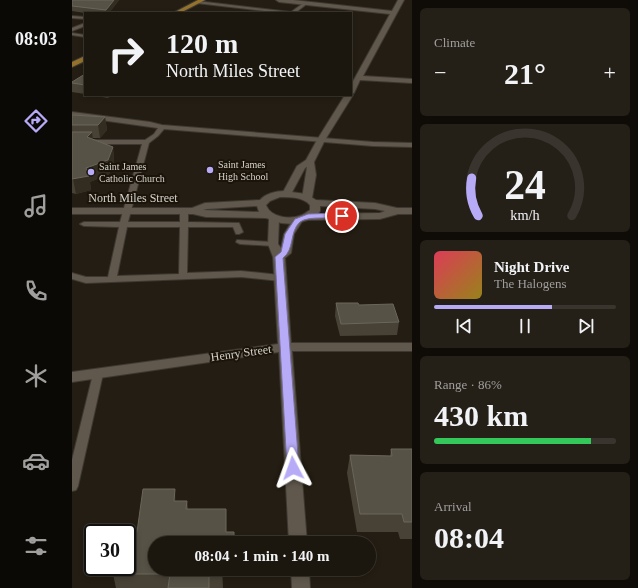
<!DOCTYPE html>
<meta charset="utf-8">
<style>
body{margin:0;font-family:"Times New Roman",serif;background:#241f17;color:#f1f3f6;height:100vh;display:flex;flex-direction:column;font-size:15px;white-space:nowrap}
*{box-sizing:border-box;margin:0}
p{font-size:13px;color:#a09f9e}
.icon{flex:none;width:22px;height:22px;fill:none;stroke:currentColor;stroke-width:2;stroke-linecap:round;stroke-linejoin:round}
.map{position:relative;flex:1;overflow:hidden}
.panel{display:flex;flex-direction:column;gap:8px;padding:8px;background:#0f0c08;width:226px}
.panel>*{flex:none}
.guide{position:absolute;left:12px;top:12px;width:268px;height:84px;border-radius:0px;box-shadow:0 2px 6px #0003,0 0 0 1px #39352e;background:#1b160e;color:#f1f3f6;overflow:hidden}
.speed{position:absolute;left:12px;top:524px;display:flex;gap:8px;font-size:20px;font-weight:700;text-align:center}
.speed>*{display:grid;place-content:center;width:52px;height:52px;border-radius:50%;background:#1b160e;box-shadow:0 2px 6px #0003,0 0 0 1px #39352e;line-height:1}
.speed .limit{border:2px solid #111;border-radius:6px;background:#fff;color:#111}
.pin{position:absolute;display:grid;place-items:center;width:34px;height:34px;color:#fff;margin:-17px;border:2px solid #fff;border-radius:50%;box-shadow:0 1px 4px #0007}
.me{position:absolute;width:44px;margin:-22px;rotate:356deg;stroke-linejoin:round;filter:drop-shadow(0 0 3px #0008)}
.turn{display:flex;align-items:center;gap:14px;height:84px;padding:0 16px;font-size:18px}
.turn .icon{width:52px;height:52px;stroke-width:2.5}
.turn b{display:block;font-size:28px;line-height:34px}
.big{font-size:30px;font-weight:700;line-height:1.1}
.panel .widget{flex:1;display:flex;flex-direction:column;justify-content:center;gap:6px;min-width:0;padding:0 14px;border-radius:6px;background:#241f17}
.panel .dial{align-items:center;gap:0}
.dial svg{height:104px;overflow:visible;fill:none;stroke:#39352e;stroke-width:7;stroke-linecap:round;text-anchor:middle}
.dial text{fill:#f1f3f6;stroke:none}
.song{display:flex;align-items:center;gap:12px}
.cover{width:48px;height:48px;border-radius:6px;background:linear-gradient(135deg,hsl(350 70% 55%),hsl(50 70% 35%))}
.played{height:4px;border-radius:2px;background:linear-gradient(90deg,#b7abf8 65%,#39352e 65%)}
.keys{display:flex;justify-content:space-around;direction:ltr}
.heat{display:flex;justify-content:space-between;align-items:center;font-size:22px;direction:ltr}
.charge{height:6px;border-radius:3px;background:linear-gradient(90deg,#34c759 86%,#39352e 0)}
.trip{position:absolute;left:76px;top:536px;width:228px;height:40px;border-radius:20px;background:#1b160e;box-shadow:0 2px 6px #0003,0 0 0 1px #39352e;font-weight:700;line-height:40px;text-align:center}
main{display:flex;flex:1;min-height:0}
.menu{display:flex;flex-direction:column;width:72px;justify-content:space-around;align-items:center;background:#0b0906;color:#a09f9e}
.menu .icon{width:28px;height:28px}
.menu .active{color:#b7abf8}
.menu b{font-size:18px;color:#f1f3f6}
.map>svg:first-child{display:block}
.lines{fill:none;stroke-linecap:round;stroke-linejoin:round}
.service-casing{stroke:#3d3932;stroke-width:2}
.minor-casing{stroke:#3d3932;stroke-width:2}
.secondary-casing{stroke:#3d3932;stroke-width:2}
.primary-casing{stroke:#3d3932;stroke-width:2}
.service{fill:#60584c;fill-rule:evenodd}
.minor{fill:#60584c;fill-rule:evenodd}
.secondary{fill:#60584c;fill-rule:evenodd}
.primary{fill:#94722c;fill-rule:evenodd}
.wall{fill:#484236}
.shaded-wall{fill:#332d21}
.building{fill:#575246;stroke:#6b665b}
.route{fill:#b7abf8;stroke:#776fa1}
.poi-dot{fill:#b7abf8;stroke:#1a140a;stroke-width:1.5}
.labels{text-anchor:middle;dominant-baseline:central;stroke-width:4;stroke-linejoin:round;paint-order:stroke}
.far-poi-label{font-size:10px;fill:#d7d3cc;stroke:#1a140a;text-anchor:start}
.street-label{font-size:12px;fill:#d7d3cc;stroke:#1a140a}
</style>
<main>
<nav class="menu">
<b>08:03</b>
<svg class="icon active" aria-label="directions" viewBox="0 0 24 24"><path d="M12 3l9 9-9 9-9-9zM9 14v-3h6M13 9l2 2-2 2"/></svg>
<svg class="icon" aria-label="music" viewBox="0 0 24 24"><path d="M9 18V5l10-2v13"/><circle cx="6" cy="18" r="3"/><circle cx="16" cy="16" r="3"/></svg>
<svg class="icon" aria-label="phone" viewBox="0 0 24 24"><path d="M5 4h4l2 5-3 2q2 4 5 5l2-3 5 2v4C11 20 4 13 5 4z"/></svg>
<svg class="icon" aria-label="climate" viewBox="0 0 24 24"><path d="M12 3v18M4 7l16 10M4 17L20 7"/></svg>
<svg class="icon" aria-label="car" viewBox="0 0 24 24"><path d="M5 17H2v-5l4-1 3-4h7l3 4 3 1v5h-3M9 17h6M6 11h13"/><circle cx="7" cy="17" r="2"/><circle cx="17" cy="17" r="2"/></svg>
<svg class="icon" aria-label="filters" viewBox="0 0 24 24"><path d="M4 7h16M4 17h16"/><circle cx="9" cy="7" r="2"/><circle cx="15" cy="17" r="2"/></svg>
</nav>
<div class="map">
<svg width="340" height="588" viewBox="0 0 340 588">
<rect width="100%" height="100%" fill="#241d13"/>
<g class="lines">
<defs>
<path id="service" d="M125,1l94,11 14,-10 3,1 -13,10h-13l-86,-10z
M0,16l13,1v2l-13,-1z
M13,23v3l-13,5v-3z
M0,33l13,2v2l-13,-2z
M0,112l78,10 12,3 211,17 39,1v4l-39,-1 -209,-17 -6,7 -9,7 -21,79h52v-11l4,-2 4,2v11l51,1 4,9 -4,2h-3l-3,-7h-45l-1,46 54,-2 39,4 4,3 -4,3 -39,-4 -155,6 -14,-4v-6l14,4h22l11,-50 -35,-1 -4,-2 4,-2h36l22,-78h-70v-4h73l9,-6 4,-6 -86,-12zM55,227h53l-1,47 -62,2z
M165,240l36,2 4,2 -4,2 -33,-2 -4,-2z
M26,370l4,1 1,3 -25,112 -2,4 -4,1v-31l21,-86 1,-3z"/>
<path id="minor" d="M204,0h17l99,11 6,-11h6l-41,76 49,3v4l-52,-3 -6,13h-3v-8l39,-71 -111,-12z
M279,93l2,2 -28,45 -11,22 2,13 -4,23 -5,3 -5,-3 5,-31 -2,1 -15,28h-6l-2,-2 15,-28 9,-6 11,-20 28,-45h6z
M202,216l5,3 -1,25 3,4 3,-14 10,-16h8l1,2 -9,14 -3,19 -6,5 6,85h121v8h-120l15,192h-18l-10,-191 -207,30v-10l206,-28 -5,-87 -5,-13 1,-25z
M219,569h18l1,19h-18z"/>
<path id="secondary" d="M212,191l22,3 10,6 59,3 22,5h15v6h-14l-18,5 -72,1 -15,4 -12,-1 -15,-5 -60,-1 -13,-3h-121v-6h120l13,-5 55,-3c5,-6 16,-9 24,-9zM208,197c11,0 23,0 30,8v5c-3,2 -6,4 -8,5 -11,5 -31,3 -36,-10l4,-4zM185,206l2,6 -56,-2 4,-1zM248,206l55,3 10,2 -5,2 -62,1 2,-3z"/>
<path id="primary" d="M126,0h7l-25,13h-7z
M13,56v5l-13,6v-5z"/>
</defs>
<!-- service casing -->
<use href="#service" class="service-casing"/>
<!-- minor casing -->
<use href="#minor" class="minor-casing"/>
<!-- secondary casing -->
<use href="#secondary" class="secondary-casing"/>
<!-- primary casing -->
<use href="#primary" class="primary-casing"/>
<!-- service -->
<use href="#service" class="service"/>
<!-- minor -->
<use href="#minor" class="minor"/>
<!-- secondary -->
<use href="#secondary" class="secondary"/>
<!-- primary -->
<use href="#primary" class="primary"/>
</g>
<!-- wall -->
<path class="wall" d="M0,0h47l-10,13h-24l-13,-2z
M13,74v20l-13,-2v-10z
M18,95h23l-5,3z
M0,115l33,2 2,13 -7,8h-7v1l20,8 1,15 -5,12 -19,8 1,8 -15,4 -4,-1z
M264,303l23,2 40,17 -2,13 -57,1 -5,-20z
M319,449h21v90h-12l-2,-7h-41l-10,-59 3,-18 40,1z
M104,501h11l1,8 -33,60h79h-11v19h-107l-3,-14 24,-42z"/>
<!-- shaded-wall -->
<path class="shaded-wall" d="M42,0h5l-10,13h-3v-3z
M36,95h5l-5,3z
M33,117l2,13 -7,8 -2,-13z
M20,132l2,14 -7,-9z
M41,147l1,15 -5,12 -19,8 1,8 -15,4 -3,-15z
M103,489l1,18 -2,-6z
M150,569h1v19l-1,-12z"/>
<!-- building -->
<path class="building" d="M0,0h42l-8,10 -34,-4z
M13,74v11l-13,-2v-1z
M0,115l33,2 -7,8h-26z
M0,132h20l-5,5 26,10 -5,13 -22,8 3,8 -17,3z
M264,303h22l1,2 34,-1 6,18 -58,2z
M319,449h21v73h-8l-2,-8h-42l-10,-59 42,1z
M71,489h32l-1,12h13l-1,8h40v23h8v11h-79v26h67v7h-13v12h-41l2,-14h-57l1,-7h13v-23l2,-12h8z"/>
<!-- route -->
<path class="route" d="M270,213l4,3 -1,1c-12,3 -36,-2 -45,5 -11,10 -5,27 -17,36l16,210 -2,3 -4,1 -4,-1 -2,-3 -12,-211 6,-5 4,-18 10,-15 13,-5z"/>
<!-- markers -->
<g class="poi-dot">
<circle cx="138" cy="170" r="4"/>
<circle cx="19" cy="172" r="4"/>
</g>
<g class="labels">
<!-- far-poi labels -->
<g class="far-poi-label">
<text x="146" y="164">Saint James<tspan x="146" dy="12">High School</tspan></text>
<text x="27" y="166">Saint James<tspan x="27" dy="12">Catholic Church</tspan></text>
</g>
<!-- street labels -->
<g class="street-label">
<text x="61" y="198">North Miles Street</text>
<text transform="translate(169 353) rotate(-8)">Henry Street</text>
</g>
</g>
</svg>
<div class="speed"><div class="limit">30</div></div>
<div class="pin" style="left:270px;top:216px;background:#d93025"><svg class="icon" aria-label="arrive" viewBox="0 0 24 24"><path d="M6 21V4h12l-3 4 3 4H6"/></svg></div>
<svg class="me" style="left:221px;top:468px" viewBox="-20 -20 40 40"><path d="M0-17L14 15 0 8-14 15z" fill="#b7abf8" stroke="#fff" stroke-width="4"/></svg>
<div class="trip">08:04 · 1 min · 140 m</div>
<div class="guide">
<div class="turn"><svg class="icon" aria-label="right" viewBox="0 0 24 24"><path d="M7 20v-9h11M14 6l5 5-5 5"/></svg><div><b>120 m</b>North Miles Street</div></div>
</div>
</div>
<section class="panel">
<div class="widget"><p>Climate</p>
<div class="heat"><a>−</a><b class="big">21°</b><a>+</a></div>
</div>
<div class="widget dial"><svg viewBox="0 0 100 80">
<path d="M14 69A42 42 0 1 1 86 69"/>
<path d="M14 69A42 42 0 0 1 9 40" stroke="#b7abf8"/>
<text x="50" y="56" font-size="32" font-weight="700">24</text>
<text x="50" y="72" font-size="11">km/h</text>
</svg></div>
<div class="widget">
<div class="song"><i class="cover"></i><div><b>Night Drive</b><p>The Halogens</p></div></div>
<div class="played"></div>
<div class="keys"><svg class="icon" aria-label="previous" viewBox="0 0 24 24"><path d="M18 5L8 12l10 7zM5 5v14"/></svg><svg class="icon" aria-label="pause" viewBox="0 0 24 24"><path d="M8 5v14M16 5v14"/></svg><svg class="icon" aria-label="next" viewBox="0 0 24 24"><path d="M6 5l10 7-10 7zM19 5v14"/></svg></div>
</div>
<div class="widget"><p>Range · 86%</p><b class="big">430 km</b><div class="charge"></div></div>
<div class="widget"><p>Arrival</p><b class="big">08:04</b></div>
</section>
</main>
